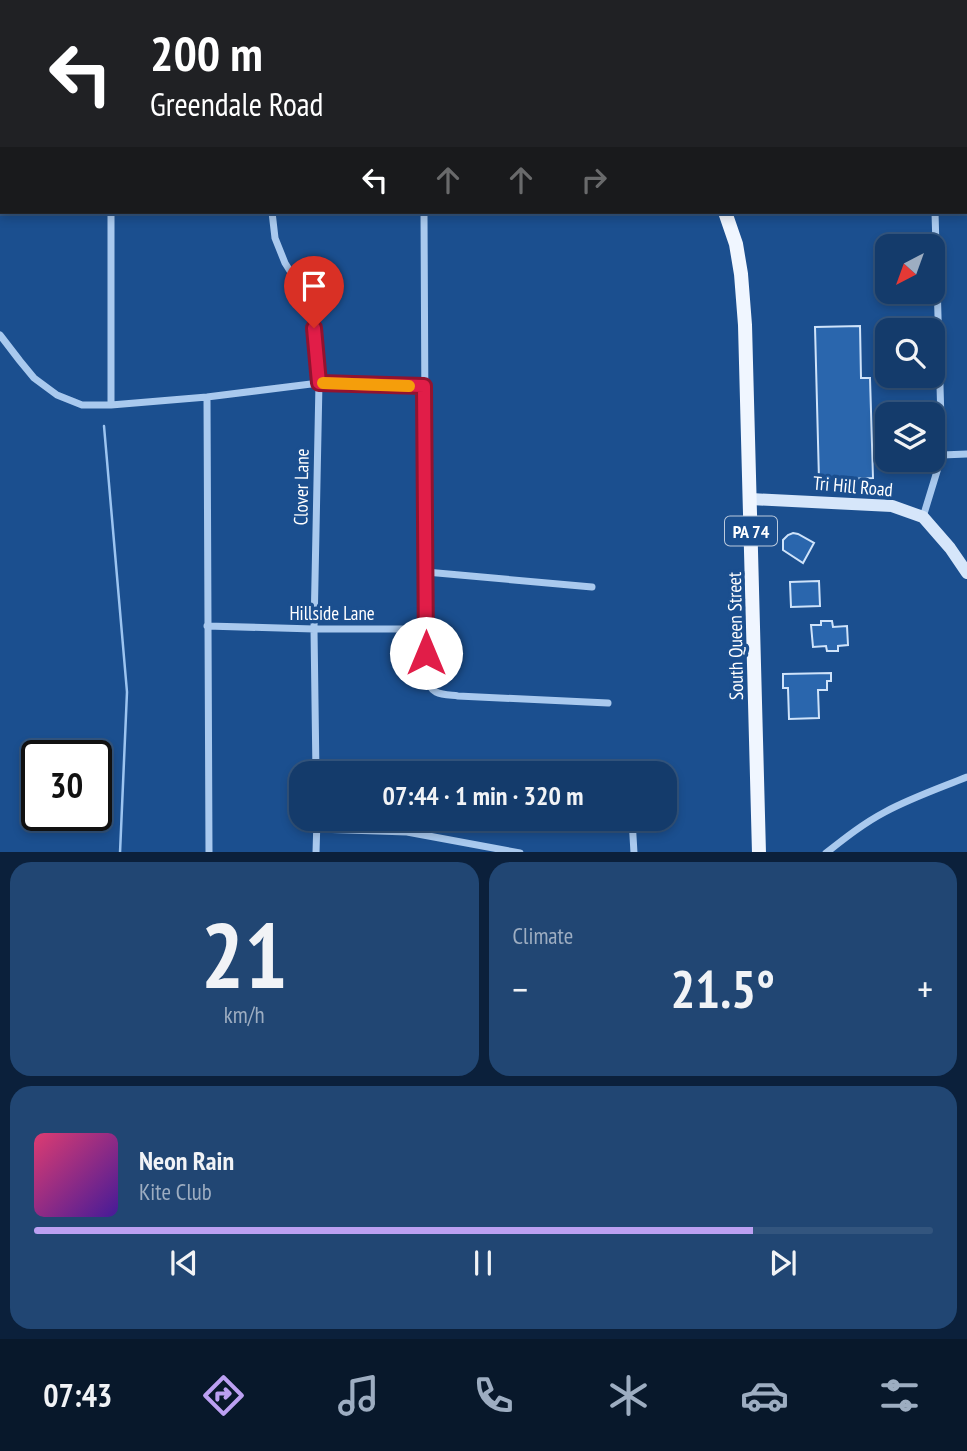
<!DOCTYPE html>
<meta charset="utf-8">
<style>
body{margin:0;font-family:"PT Sans Narrow",sans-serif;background:#214673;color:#f1f3f6;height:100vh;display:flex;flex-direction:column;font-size:26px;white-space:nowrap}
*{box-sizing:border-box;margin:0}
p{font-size:23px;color:#9dadc1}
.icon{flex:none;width:38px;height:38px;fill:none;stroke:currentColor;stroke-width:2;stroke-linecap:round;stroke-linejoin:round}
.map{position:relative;height:852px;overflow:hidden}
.drawer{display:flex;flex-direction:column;gap:10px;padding:10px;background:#0b203b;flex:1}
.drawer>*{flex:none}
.guide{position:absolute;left:0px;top:0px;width:968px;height:214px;box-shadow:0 4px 10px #0003,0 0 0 2px #33557e;background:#202124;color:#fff;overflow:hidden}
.needle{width:46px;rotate:221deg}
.tools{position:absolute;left:875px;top:234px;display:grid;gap:14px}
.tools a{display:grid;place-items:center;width:70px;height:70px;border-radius:14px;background:#143b6b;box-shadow:0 4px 10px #0003,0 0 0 2px #33557e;font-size:35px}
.speed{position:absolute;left:21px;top:740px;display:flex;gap:14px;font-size:35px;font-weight:700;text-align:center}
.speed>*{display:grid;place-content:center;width:91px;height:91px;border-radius:50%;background:#143b6b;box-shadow:0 4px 10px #0003,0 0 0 2px #33557e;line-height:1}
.speed .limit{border:4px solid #111;border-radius:10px;background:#fff;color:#111}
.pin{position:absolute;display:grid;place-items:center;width:60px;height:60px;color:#fff;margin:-72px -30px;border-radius:50% 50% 50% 0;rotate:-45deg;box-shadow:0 0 7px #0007}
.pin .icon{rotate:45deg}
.me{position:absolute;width:77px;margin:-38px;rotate:0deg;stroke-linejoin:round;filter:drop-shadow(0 0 5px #0008)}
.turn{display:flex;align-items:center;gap:24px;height:147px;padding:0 35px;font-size:32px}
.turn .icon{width:91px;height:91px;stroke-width:2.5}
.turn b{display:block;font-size:49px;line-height:60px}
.lanes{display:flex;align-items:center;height:66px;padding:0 35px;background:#0003;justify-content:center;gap:35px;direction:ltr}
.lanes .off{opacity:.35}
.big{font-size:52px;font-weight:700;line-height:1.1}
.drawer .tile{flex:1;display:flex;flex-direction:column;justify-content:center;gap:10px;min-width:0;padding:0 24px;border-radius:21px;background:#214673}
.drawer .dial{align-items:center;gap:0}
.dial b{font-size:91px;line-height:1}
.song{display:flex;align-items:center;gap:21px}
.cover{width:84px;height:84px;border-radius:10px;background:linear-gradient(135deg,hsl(340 70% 55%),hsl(260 70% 35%))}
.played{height:7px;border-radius:4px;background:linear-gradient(90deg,#bca0f2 80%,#33557e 80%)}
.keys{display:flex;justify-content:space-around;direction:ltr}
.heat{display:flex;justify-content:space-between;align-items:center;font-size:38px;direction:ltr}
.drawer .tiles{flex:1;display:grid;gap:10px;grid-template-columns:1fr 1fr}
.tile:last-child{grid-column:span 2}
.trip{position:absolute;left:289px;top:761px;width:388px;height:70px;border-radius:21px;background:#143b6b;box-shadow:0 4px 10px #0003,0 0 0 2px #33557e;font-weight:700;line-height:70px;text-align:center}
.tab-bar{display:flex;height:112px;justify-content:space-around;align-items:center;background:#08182b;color:#9dadc1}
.tab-bar .icon{width:49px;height:49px}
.tab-bar .current{color:#bca0f2}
.tab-bar b{font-size:32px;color:#f1f3f6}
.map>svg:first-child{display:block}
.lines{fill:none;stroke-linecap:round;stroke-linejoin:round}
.stream{stroke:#9cc4f0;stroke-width:2.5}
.building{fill:#2a66ad;stroke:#cfe3fa;stroke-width:2}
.street{stroke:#a9c9ee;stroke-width:7}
.secondary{stroke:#d6e6fa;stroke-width:12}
.primary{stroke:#f0f6ff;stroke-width:14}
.route-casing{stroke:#92132f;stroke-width:18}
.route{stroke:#e11d48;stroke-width:12}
.slow{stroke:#f59e0b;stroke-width:12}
.labels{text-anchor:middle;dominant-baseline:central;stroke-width:7;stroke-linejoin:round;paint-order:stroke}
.shield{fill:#1b4f8f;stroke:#bbcadd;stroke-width:2}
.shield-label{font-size:18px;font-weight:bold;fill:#fff}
.street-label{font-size:19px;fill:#fff;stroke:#1b4f8f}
</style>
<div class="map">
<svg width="967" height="853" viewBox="0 0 967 853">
<rect width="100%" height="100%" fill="#1b4f8f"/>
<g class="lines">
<!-- stream -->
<path class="stream" d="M104,426l23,266 -7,161"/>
</g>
<!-- building -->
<path class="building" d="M860,326l1,52h9l3,100 -54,2 -4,-153z
M793,533l5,1 16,9 -11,20 -20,-13v-10l5,-5z
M819,581l1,25 -29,1 -1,-25z
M821,621h11l1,6 14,-1 1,19 -10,1v5h-11l-1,-5 -13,1 -2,-22h10z
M831,673v8h-4v9h-9l1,28 -30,1 -1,-31h-5v-14z"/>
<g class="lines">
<!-- street -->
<path class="street" d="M697,0v2
M112,2v-2
M307,2l1,-2
M966,46h1
M966,166l1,-1
M272,212l3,26 10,25 27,43 7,77 -5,246 2,145
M424,212l2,417
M0,335l20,26 14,17 23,17 25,10h29l96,-8 112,-14 105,3
M207,397l2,456
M111,405v-193
M942,455l25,-1
M923,517l19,-62 -7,-243
M426,572l166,15
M207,626l107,3h112c0,15 -6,55 10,63 6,3 15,3 22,4l150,7
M632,819l2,34
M317,829l90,3 113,21
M316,853l1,-34
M826,853c19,-15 38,-30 59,-41 26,-14 55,-24 82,-35"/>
<!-- secondary -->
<path class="secondary" d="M751,499l141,7 31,11 27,31 17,25"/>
<!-- primary -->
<path class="primary" d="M594,0l1,2
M725,212l11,32 5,30 4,51 14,528"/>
</g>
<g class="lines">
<defs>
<path id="route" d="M314,328l5,55 105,3 2,267"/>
</defs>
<!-- route casing -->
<use href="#route" class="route-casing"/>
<!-- route -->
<use href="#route" class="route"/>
<!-- slow -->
<path class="slow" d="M323,383l86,3"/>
</g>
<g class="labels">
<!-- shield labels -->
<rect class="shield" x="725" y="516.5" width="52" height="29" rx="5"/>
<g class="shield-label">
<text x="751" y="531">PA 74</text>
</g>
<!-- street labels -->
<g class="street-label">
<text transform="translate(853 486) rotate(5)">Tri Hill Road</text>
<text transform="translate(301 487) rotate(-89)">Clover Lane</text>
<text x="332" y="613">Hillside Lane</text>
<text transform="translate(735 636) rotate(-91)">South Queen Street</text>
</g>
</g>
</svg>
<div class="tools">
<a><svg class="needle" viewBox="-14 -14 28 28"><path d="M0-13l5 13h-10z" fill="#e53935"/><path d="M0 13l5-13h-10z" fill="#9dadc1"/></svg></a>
<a><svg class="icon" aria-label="search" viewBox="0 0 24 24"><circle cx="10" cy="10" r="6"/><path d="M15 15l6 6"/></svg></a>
<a><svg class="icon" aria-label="layers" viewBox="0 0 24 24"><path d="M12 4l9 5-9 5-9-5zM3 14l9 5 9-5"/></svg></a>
</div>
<div class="speed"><div class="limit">30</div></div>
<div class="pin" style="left:314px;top:328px;background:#d93025"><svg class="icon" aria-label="arrive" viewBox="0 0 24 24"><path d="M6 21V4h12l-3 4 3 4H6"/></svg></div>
<svg class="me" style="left:426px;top:653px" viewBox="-20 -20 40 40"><circle r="19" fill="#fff"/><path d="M0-13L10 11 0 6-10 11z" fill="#e11d48"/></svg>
<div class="trip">07:44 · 1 min · 320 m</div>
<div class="guide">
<div class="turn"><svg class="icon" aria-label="left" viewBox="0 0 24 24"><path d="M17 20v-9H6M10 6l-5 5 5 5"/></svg><div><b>200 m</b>Greendale Road</div></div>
<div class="lanes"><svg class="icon" aria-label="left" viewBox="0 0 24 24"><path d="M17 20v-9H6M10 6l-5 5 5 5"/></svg><svg class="icon off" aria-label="ahead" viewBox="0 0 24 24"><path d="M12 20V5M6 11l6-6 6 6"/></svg><svg class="icon off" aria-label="ahead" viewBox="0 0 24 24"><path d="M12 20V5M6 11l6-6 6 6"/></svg><svg class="icon off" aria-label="right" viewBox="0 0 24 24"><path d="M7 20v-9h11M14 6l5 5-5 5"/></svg></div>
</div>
</div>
<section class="drawer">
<div class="tiles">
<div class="tile dial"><b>21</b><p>km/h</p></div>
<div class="tile"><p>Climate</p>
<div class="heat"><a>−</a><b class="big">21.5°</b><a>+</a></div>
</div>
<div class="tile">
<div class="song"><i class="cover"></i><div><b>Neon Rain</b><p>Kite Club</p></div></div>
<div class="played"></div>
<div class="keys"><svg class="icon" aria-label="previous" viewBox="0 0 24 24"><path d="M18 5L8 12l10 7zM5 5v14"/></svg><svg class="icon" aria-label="pause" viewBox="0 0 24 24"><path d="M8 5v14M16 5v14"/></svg><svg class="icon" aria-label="next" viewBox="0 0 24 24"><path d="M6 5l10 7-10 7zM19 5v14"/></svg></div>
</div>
</div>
</section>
<nav class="tab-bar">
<b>07:43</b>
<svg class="icon current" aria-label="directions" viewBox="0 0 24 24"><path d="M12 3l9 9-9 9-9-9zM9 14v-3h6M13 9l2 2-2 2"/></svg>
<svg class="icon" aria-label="music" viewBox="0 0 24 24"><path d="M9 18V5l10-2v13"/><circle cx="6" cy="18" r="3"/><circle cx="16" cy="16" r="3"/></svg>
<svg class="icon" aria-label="phone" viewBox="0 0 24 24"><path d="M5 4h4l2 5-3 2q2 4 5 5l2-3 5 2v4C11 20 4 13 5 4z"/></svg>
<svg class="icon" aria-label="climate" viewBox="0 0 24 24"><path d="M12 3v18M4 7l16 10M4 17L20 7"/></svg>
<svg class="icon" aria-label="car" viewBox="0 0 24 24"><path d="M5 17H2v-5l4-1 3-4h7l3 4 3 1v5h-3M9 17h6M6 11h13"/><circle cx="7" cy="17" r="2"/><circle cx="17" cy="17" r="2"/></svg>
<svg class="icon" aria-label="filters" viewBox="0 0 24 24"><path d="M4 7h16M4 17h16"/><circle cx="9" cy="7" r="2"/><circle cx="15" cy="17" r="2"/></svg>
</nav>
